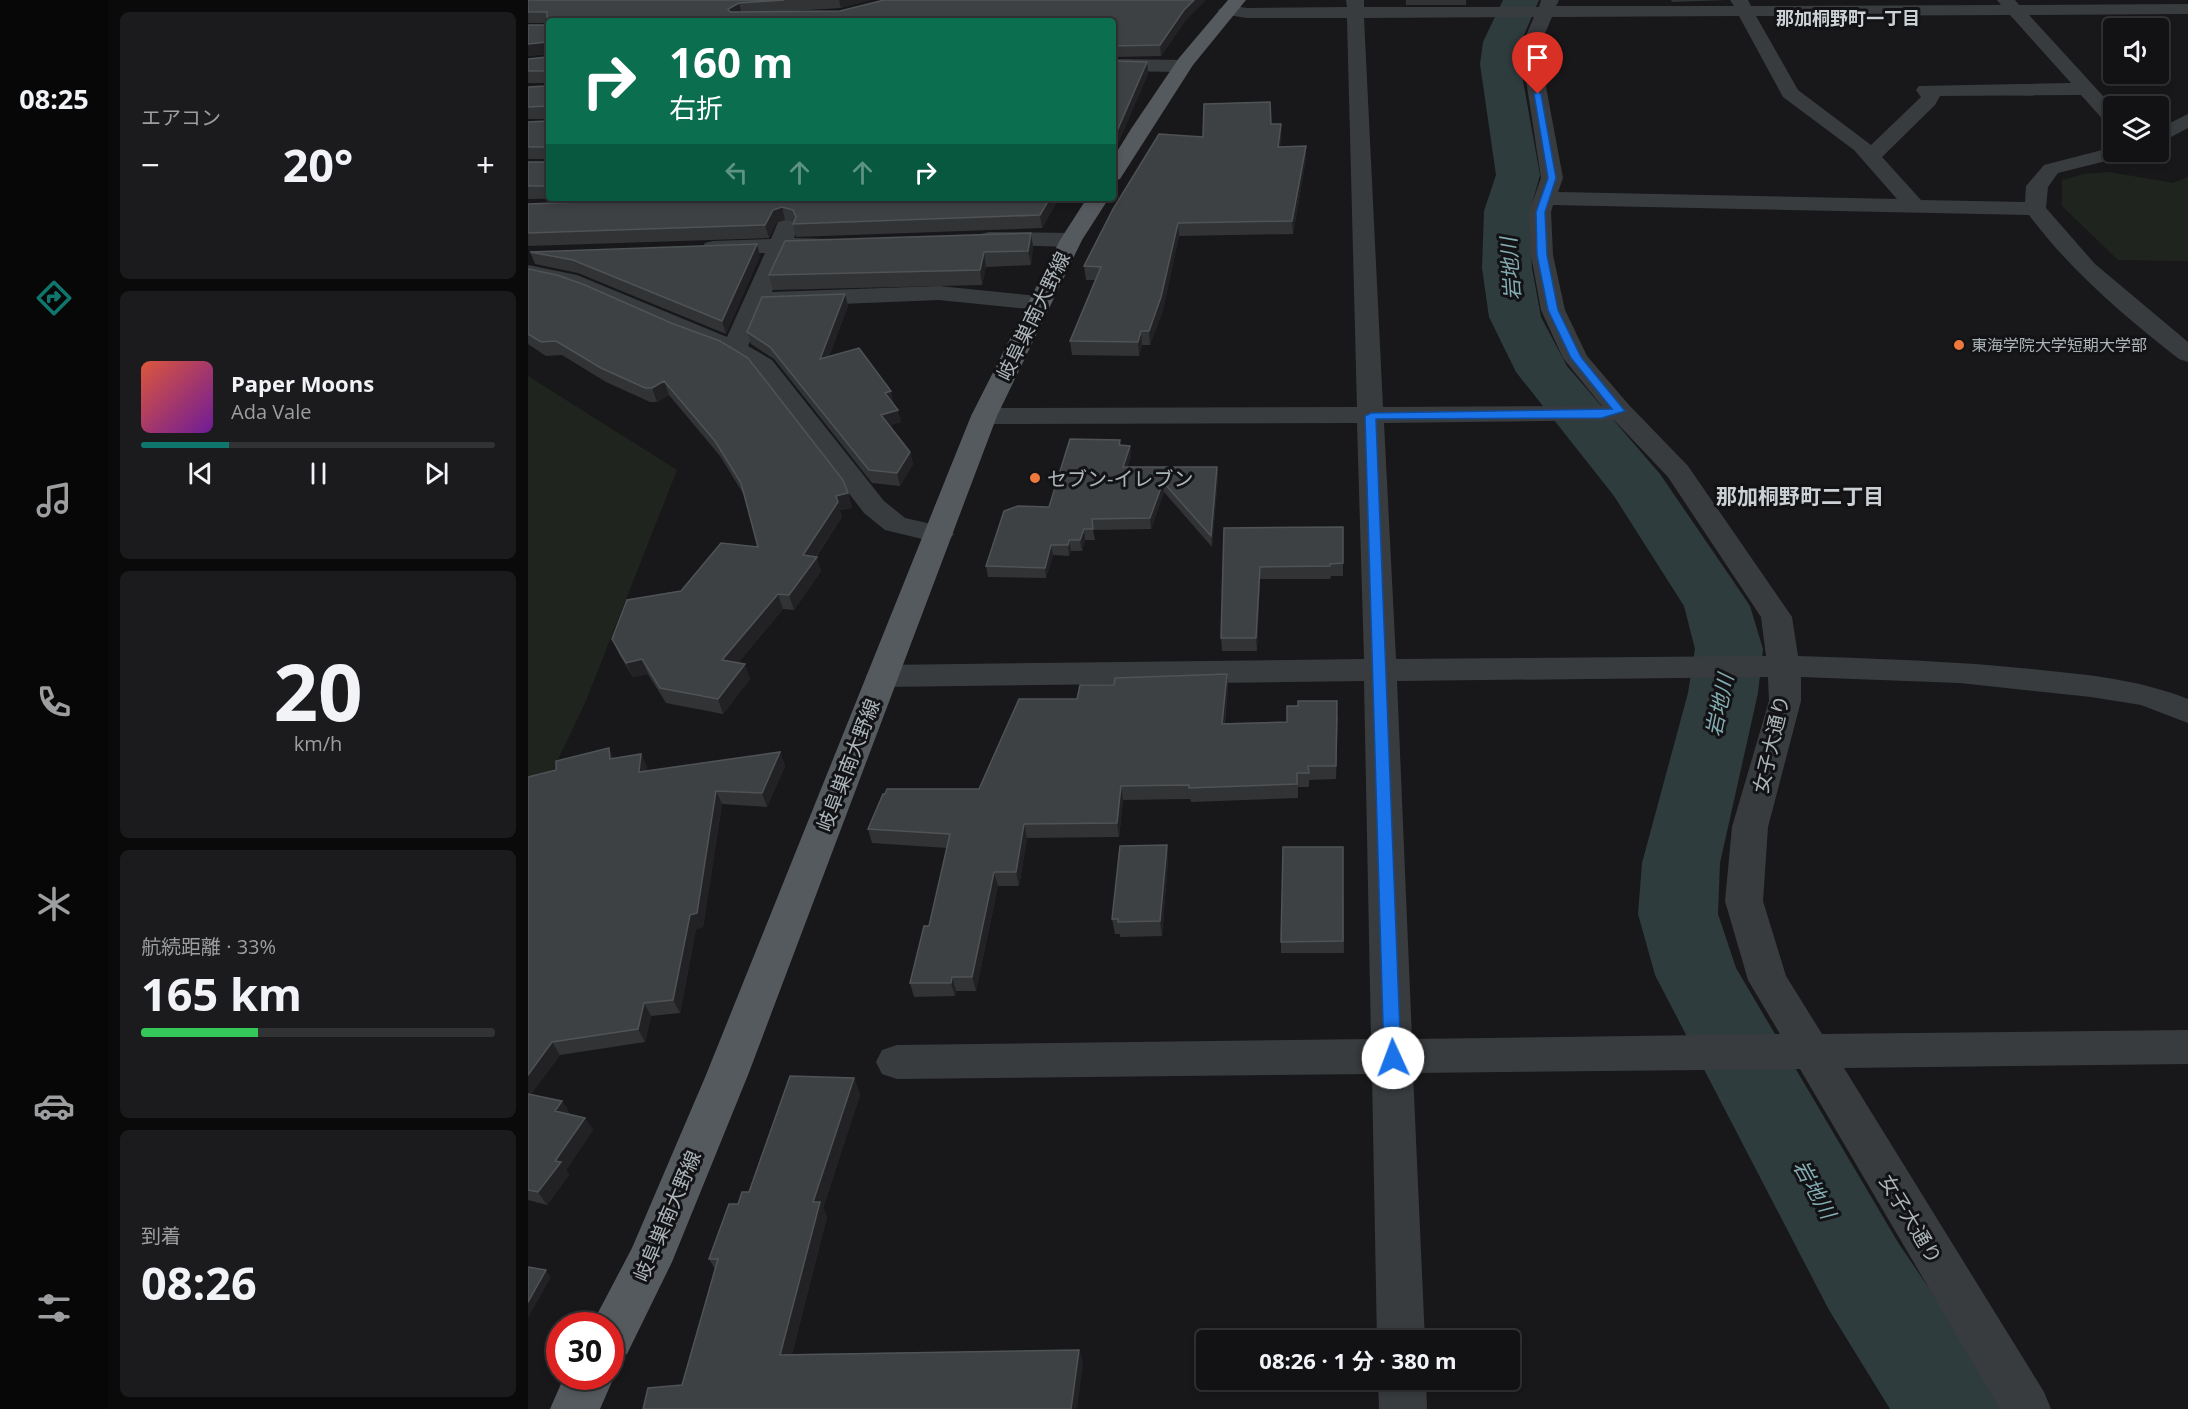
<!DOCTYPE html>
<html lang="ja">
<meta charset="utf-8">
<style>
body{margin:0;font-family:"Open Sans","Noto Sans JP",sans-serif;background:#1b1b1d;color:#f1f3f6;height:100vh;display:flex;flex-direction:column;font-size:22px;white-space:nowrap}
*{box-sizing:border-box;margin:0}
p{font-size:20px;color:#9c9ea0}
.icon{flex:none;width:33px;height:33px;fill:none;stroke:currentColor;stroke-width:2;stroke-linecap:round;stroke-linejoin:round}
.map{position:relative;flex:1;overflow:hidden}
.side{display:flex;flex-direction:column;gap:12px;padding:12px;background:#0a0a0b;width:420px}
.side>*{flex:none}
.top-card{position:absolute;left:18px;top:18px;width:570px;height:183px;border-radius:6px;box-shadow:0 3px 9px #0003,0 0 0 2px #313234;background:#0b6e4f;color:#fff;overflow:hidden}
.fabs{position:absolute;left:1575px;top:18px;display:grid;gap:12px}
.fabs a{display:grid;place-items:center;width:66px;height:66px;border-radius:6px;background:#121214;box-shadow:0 3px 9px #0003,0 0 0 2px #313234;font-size:30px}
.speed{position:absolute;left:18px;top:1312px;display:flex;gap:12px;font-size:30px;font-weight:700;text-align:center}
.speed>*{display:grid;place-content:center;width:78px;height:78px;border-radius:50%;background:#121214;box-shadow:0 3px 9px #0003,0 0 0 2px #313234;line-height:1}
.speed .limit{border:9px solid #d22;background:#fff;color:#111}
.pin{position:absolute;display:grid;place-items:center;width:51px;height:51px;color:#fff;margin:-62px -26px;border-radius:50% 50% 50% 0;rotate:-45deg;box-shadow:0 0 6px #0007}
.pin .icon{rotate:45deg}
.me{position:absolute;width:66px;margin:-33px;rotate:358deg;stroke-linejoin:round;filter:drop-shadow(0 0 4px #0008)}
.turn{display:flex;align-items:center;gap:21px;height:126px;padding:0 24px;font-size:27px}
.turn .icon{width:78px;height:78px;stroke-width:2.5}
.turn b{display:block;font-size:42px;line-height:51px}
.lanes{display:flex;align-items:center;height:57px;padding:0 24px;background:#0003;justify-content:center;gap:30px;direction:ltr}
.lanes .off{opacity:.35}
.big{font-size:45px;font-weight:700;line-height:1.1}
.side .card{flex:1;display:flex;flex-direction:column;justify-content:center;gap:9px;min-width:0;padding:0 21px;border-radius:9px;background:#1b1b1d}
.side .dial{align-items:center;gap:0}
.dial b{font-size:78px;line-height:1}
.song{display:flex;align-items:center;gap:18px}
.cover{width:72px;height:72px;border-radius:9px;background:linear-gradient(135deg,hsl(10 70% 55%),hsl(280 70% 35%))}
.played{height:6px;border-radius:3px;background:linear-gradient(90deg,#0f766e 25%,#313234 25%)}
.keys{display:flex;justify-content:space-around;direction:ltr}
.heat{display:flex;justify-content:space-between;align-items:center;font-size:33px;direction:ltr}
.charge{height:9px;border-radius:4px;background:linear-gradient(90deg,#34c759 33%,#313234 0)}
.trip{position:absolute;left:668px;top:1330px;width:324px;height:60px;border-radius:6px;background:#121214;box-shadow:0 3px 9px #0003,0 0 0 2px #313234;font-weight:700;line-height:60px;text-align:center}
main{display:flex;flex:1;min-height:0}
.tabs{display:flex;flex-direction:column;width:108px;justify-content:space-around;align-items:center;background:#070708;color:#9c9ea0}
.tabs .icon{width:42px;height:42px}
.tabs .active{color:#0f766e}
.tabs b{font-size:27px;color:#f1f3f6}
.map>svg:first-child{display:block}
.green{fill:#1f251e}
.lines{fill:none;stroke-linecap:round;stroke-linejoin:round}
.river{fill:#2e3c3e;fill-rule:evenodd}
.minor{fill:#393c3f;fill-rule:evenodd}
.major{fill:#555a5e;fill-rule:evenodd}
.wall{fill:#313335}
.shaded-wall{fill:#222224}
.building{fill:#3e4143;stroke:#4f5356;stroke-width:1.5}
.route{fill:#1a73e8;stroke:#114b97;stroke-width:1.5}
.poi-dot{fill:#ed7a3c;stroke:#131315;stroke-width:2}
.labels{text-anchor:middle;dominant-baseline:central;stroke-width:6;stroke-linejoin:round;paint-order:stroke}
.far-poi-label{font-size:16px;fill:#aab4b9;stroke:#131315;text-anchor:start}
.far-neighbourhood-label{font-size:18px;font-weight:bold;fill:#cbd1d5;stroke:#131315}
.street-label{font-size:20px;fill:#aab4b9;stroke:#131315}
.poi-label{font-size:20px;fill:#aab4b9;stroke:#131315;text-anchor:start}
.water-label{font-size:21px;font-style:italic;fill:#83acb3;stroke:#131315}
.neighbourhood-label{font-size:21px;font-weight:bold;fill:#cbd1d5;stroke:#131315}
</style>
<main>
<nav class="tabs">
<b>08:25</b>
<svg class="icon active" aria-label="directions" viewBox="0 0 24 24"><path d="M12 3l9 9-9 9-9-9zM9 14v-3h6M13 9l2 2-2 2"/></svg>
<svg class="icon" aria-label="music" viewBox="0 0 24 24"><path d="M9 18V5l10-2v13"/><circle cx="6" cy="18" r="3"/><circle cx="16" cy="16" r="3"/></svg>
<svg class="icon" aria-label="phone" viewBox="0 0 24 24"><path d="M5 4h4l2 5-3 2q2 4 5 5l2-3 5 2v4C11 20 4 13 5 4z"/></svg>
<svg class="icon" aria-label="climate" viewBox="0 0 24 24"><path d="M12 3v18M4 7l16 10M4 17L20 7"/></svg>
<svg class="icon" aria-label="car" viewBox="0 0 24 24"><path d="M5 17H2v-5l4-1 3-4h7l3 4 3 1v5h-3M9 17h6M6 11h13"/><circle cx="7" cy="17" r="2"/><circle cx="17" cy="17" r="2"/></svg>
<svg class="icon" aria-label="filters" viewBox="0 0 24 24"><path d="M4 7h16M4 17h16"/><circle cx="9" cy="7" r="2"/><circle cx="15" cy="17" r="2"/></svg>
</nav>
<section class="side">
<div class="card"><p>エアコン</p>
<div class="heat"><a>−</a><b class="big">20°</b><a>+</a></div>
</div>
<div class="card">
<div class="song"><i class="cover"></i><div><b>Paper Moons</b><p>Ada Vale</p></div></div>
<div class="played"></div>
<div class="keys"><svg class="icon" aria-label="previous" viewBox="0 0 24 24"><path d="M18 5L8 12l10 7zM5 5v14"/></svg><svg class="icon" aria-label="pause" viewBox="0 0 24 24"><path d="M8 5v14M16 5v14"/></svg><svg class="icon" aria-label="next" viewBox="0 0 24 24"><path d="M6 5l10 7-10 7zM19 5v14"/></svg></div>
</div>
<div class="card dial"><b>20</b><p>km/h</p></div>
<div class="card"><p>航続距離 · 33%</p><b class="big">165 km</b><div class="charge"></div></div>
<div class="card"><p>到着</p><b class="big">08:26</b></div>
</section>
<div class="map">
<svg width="1660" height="1409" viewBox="0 0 1660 1409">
<rect width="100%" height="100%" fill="#18181a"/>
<!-- green -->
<path class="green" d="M1581,172l64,11 15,-6v84l-70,-1 -56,-54v-26l22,-6z
M0,376l149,94 -92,233 -44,92 -13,4z"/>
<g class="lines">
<!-- river -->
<path class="river" d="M975,0h36l-18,42 -1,22 20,111 -10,36 2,57 9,49 26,49 93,108 80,117 10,15 13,43 -5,44 -38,170 -2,51 18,54 163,276 87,128 15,37h-111l-61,-99 -174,-335 -17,-61 4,-51 46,-170 7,-44 -11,-43 -70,-110 -98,-124 -27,-55 -7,-49 2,-57 12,-36 -16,-111 3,-22z"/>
<!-- minor -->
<path class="minor" d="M818,0h18v7h175l2,-7h18l-3,6h178l-4,-6h18l3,6 250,-1 -4,-5h18l4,5 169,-1v10l-159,1 85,93v18l-7,-2 -26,-29 -141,1 -5,9 -53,52 39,43 104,2 1,-16 18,-21 70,-18v5h15l-3,4 -68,17 -10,14 -2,21 49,56 93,78v20l-9,-3c-55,-43 -107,-87 -150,-144l-476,-10 -2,7 2,43 12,55 22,46 42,49 59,61 104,151 6,39c81,3 162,5 243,14 50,5 99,10 147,29v24l-47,-18 -50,-8 -131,-14 -159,-6v24l-33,126 -5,74 23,75 36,58 366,-4v34l-344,4 200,324 7,17h-51l-200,-340 -387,4 12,268h-48l-5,-267 -475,5 -15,-5 -6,-12 6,-12 15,-5 474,-6 -7,-358 -482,6 -11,-3 -5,-8 5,-8 11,-3 482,-6 -7,-236 -373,1 -9,-2 -4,-6 4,-6 9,-2 373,-1 -10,-389h-100l-26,-4 -3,-4 9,-5 20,3 100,-1zM1482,15l61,68 -152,3 -3,4 5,7 -50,48 -73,-55 -42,-74zM1211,16l44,81 71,53 43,49 -339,-7 5,-14 -22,-118 2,-22 9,-21zM1006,17l-9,21 -2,22 18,118 -12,34 2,43 10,55 22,48 39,48 -219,1 -19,-389zM1086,420l54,57 93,140 5,39 -370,3 -12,-236zM1240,677l1,24 -37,126 -7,74 23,79 32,54 -368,5 -15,-358z
M585,59l70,1 9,6 -9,6 -70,-1z
M1660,114v14l-30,16v-15z
M260,198h22l-16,40 40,1 3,5 -3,5 -46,3 -16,40 167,-6 99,10 8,2 4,5 -4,5 -8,2 -99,-10 -173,7 -18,39 24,14 112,141 21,17 44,10 5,6 -5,6 -10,3 -54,-13 -21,-17 -110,-143 -29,-17 -49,-18 -85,-39 -28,-10 -35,-7v-14l49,10 150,62 38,-84 -52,2 -8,-2 -3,-5 3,-5 8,-2 58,-2z
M461,232l82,1 8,2 3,5 -3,5 -8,2 -90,-3 -3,-5 3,-5z
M850,1380h48l1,29h-48z"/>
<!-- major -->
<path class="major" d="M700,0h18l-53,65 -73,114 -7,2v-23l18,-29 48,-71z
M559,198h22l-27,42 -85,176 -249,659 -76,187 -45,92 -17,7v-35h-19l41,-78 74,-173 265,-659 89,-176z
M82,1368l4,9 -14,32h-50l14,-32h46z"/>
</g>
<!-- wall -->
<path class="wall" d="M0,0h342l-29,8 -65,4 409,9 -24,35 -48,1v-36h-564v177h51l-72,1v-37h18v-3h-18v-37l18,-1v-2h-18v-32l18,-1v-3h-18v-24l19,-2v-3l-19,2v-31h19v-2h-19z
M878,0h60v5h-60z
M1143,0h57l-56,2z
M585,61l34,1 1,12 -33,76h-2z
M743,124l11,12 -2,11 26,-1v13l-13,75 -114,2 -16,74 -13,35h-8l-3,11 -67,-1 -2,-14 25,-61h-9l-2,-14 119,-129z
M160,198h371l-17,30 -246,9 -3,-13 1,-2 -9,-2 -9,3 -7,15 -241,8v-42z
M503,233l2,14 -2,18 -45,2 -4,18 -209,5 -4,-15z
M2,252l230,4 -34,78 -148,-61 -43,-9z
M0,269l320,224 4,15 -12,2 2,7 -26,40 5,14 -27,39 -11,-1 -45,54 12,16 -27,35 -57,-11 -18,-29 -15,3 -14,-23 -7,-15 69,-48 77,-44 -14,-52 -24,-39 -51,-61 -12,7h-7l-44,-20 -44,-27 -16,1 -18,-12z
M317,294l3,12 -19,50 62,35 2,13 8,18 -11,3 20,27 3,12 -13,22 -28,-3 -98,-124 -23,-15 -4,-12z
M592,440l1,5 9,1 1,10 -4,11h90l1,10 -6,70 -48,-55 -13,37 -58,1 2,10h-10l-3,11h-11l-2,5 -16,-1 -7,23 -58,-1 -2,-11z
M815,527v49h-12l-1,3h-70l-3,72h-35l-1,-13 3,-110z
M699,674l1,14 -3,35 62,-1 51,-7 -2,64 -27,1v7h-11v11l-107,4 -1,-3 -67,1 -4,37 -92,1 -8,48h-21l-22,105h-20l-1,5 -41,1 -4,-14 19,-57 18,-78 -75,-5 -4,-14 17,-35 94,-5 98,-90 37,-14z
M252,752l5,14 -18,41 -45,-3 -19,123 -7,2 -16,84 -29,3 -6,26 -85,13 -29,39 31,7 8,13 15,4 8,12 -27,40 3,5 -22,30 -19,-5v-423l86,-19 27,-4 6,13 -1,4z
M639,845l1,15 -6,76 -42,1v-3h-5l-3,-15z
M815,847l1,106h-63v-11z
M326,1078l6,17 -37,113 4,9 -35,137 287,-4 4,14 -401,21 33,-116 -6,-10 29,-55z"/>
<!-- shaded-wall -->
<path class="shaded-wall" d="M311,0h31l-29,8z
M666,0h12l-21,21 -24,35 -1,-11 24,-35z
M211,3l3,11 -11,7 -3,-12z
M19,42l2,11 -21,3v-12z
M619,62l1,12 -33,76 -1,-12z
M753,124l1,12 -4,23v-12z
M778,146v13l-13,75 -1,-13z
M522,198h9l-17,30 -2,-13z
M254,207l3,13 -9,3 -7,15 -4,-13 8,-15z
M650,223l1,13 -16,74 -13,35 -1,-14z
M503,233l2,14 -2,18 -3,-14z
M229,244l3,12 -34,78 -4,-13z
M456,252l2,15 -4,18 -2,-15z
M317,294l3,12 -24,65 -4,-12z
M613,331l1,14 -3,11 -1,-14z
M136,381l5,14 -12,7 -5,-14z
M363,391l3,13 -6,1 -3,-12z
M370,410l3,12 -17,5 -3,-12z
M602,446l1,10 -7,22 -1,-11z
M382,452l3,12 -13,22 -3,-13z
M689,467l1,10 -6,70 -1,-11z
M635,482l1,10 -13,37 -1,-11z
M320,493l4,15 -12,2 2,7 -35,52 -4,-14 33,-59z
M556,529l1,11 -3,11 -2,-11z
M541,540l2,11 -2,5 -1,-11z
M523,545l2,10 -7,23 -1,-10z
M289,557l4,14 -27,39 -5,-15z
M732,567v12l-3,72 -1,-13z
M250,594l5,15 -55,66 -6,-15z
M114,659l6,15 -15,3 -7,-14z
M217,664l5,15 -27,35 -5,-15z
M699,674l1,14 -5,49 -1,-13z
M81,748l6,13 -5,-2z
M252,752l5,14 -18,41 -5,-14z
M113,754l6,13 -2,19 -6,-14z
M593,786l2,14 -4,37 -2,-14z
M188,791l6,13 -19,123 -7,2 -16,84 -7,-13 17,-85z
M496,824l3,14 -8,48 -3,-14z
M639,845l1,15 -6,76 -2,-15z
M466,872l4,14 -22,105 -4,-14z
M424,977l4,14 -1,5 -4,-13z
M116,1003l7,13 -6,26 -7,-13z
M24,1042l8,13 -32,44v-24z
M326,1078l6,17 -37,113 4,9 -39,152 -8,-14 33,-153z
M34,1101l8,13 -15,-3z
M57,1118l8,12 -27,40 3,5 -22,30 -9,-13 17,-31z
M18,1270l5,7 -23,41v-16z
M551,1350l4,14 -6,45h-6z"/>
<!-- building -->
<path class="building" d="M0,0h256l-45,3 -11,6 2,3 110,-1 44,-11h310l-10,10 -24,35 -47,1v-25h-564v165h-21v-24h18v-15h-18v-25l18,-1v-15l-18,1v-20l18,-1v-15h-18v-12l19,-2v-15l-19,2v-19h19v-13h-19z
M585,61l34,1 -33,76h-1z
M742,102l1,22h10l-3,23 28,-1 -14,75 -114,2 -17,74 -12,34h-8l-3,11 -68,-1 31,-74 -17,-1 29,-57 46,-75 44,3 1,-33z
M160,198h362l-10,17 -247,9 3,-7 -3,-7 -11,-3 -9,3 -8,15 -237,8v-29z
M503,233l-3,18 -44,1 -4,18 -211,5 16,-34z
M229,244l-35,77 -149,-61 -43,-8z
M0,269l29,6 28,10 86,38 49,18 28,17 95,122 5,13 -12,3 2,6 -35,53 14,2 -28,38 -11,-1 -56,66 23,4 -27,35 -58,-11 -18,-29 -16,4 -14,-24 15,-39 54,-9 40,-48 37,4 -17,-64 -26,-42 -51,-60 -12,7h-7l-44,-20 -45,-27 -15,1 -13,-8z
M317,294l-25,65 39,-11 32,43 -6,2 13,17 -17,5 29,37 -13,21 -28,-3 -99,-123 -23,-15 15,-35z
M542,439l50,1 -1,5 11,1 -7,21h94l-6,69 -48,-54 -13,36 -58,1 1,10h-9l-4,11h-11l-1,5h-17l-6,23 -59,-2 18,-55 14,-5 31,1z
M815,527v36l-13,1v2l-70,1 -4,71h-35l3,-110z
M699,674l-5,50 65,-2v-16h11v-5h39l-1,65h-28l1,7h-12v11l-108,4v-3l-68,1 -4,37 -93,1 -8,48h-22l-22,105h-20l-1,6h-41l14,-57h5l21,-92 -82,-5 15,-35h2l2,-5h92l40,-90h58l3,-14h34l1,-7z
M81,748l1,11 31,-5 -2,18 141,-20 -18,41 -46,-2 -19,122 -7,2 -17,85 -29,3 -6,26 -86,13 -24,33v-298l28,-7v-9z
M639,845l-7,76 -42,1v-3h-6l8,-73z
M755,847h60v94l-62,1z
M262,1076l64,2 -41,124h7l-40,153 299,-5 -8,59h-428l5,-21 34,-3 36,-126h-9l20,-55h9l4,-12h7z
M0,1094l34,7 -7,10 30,7 -30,43 6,1 -23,30 -10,-2z
M0,1267l18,3 -18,32z"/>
<!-- route -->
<path class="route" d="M1010,92l3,2 15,84 -11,34 2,43 11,55 23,47 44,54 -23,7 -226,1 25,639 -2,5 -6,2 -6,-2 -3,-5 -19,-642 6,-3 241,-4 -41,-51 -23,-48 -11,-55 -1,-43 12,-34 -14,-84z"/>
<!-- markers -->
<g class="poi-dot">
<circle cx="1431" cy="345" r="6"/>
<circle cx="507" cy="478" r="6"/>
</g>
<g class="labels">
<!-- far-poi labels -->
<g class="far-poi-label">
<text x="1443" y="345">東海学院大学短期大学部</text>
</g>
<!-- far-neighbourhood labels -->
<g class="far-neighbourhood-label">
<text x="1320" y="18">那加桐野町一丁目</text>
</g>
<!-- street labels -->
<g class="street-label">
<text transform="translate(505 316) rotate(-64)">岐阜巣南大野線</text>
<text transform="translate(1243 744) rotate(-77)">女子大通り</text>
<text transform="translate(320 765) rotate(-69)">岐阜巣南大野線</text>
<text transform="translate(139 1216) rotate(-67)">岐阜巣南大野線</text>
<text transform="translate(1383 1219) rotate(59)">女子大通り</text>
</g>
<!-- poi labels -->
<g class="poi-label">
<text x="519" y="478">セブン-イレブン</text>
</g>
<!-- water labels -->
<g class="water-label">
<text transform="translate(982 269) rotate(-94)">岩地川</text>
<text transform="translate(1191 705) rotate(-78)">岩地川</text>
<text transform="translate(1287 1189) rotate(61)">岩地川</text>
</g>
<!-- neighbourhood labels -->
<g class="neighbourhood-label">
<text x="1272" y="496">那加桐野町二丁目</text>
</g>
</g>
</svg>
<div class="fabs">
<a><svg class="icon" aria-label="sound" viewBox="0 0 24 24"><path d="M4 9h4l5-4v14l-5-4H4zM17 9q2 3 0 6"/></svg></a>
<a><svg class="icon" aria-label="layers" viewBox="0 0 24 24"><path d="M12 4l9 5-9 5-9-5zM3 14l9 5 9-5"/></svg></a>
</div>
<div class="speed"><div class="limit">30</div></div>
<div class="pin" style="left:1010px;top:94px;background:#d93025"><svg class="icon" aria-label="arrive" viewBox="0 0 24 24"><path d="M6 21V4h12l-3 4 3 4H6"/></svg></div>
<svg class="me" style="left:865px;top:1058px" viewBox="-20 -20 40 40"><circle r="19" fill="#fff"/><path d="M0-13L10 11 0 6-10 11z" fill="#1a73e8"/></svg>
<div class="trip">08:26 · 1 分 · 380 m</div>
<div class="top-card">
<div class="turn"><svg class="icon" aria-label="right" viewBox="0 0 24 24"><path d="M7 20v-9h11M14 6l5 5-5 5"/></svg><div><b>160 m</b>右折</div></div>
<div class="lanes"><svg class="icon off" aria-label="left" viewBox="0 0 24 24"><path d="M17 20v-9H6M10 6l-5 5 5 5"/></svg><svg class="icon off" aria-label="ahead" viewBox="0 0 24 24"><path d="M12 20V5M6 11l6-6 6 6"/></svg><svg class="icon off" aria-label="ahead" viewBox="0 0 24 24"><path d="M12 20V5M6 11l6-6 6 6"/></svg><svg class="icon" aria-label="right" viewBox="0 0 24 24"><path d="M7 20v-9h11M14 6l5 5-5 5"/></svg></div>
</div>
</div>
</main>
